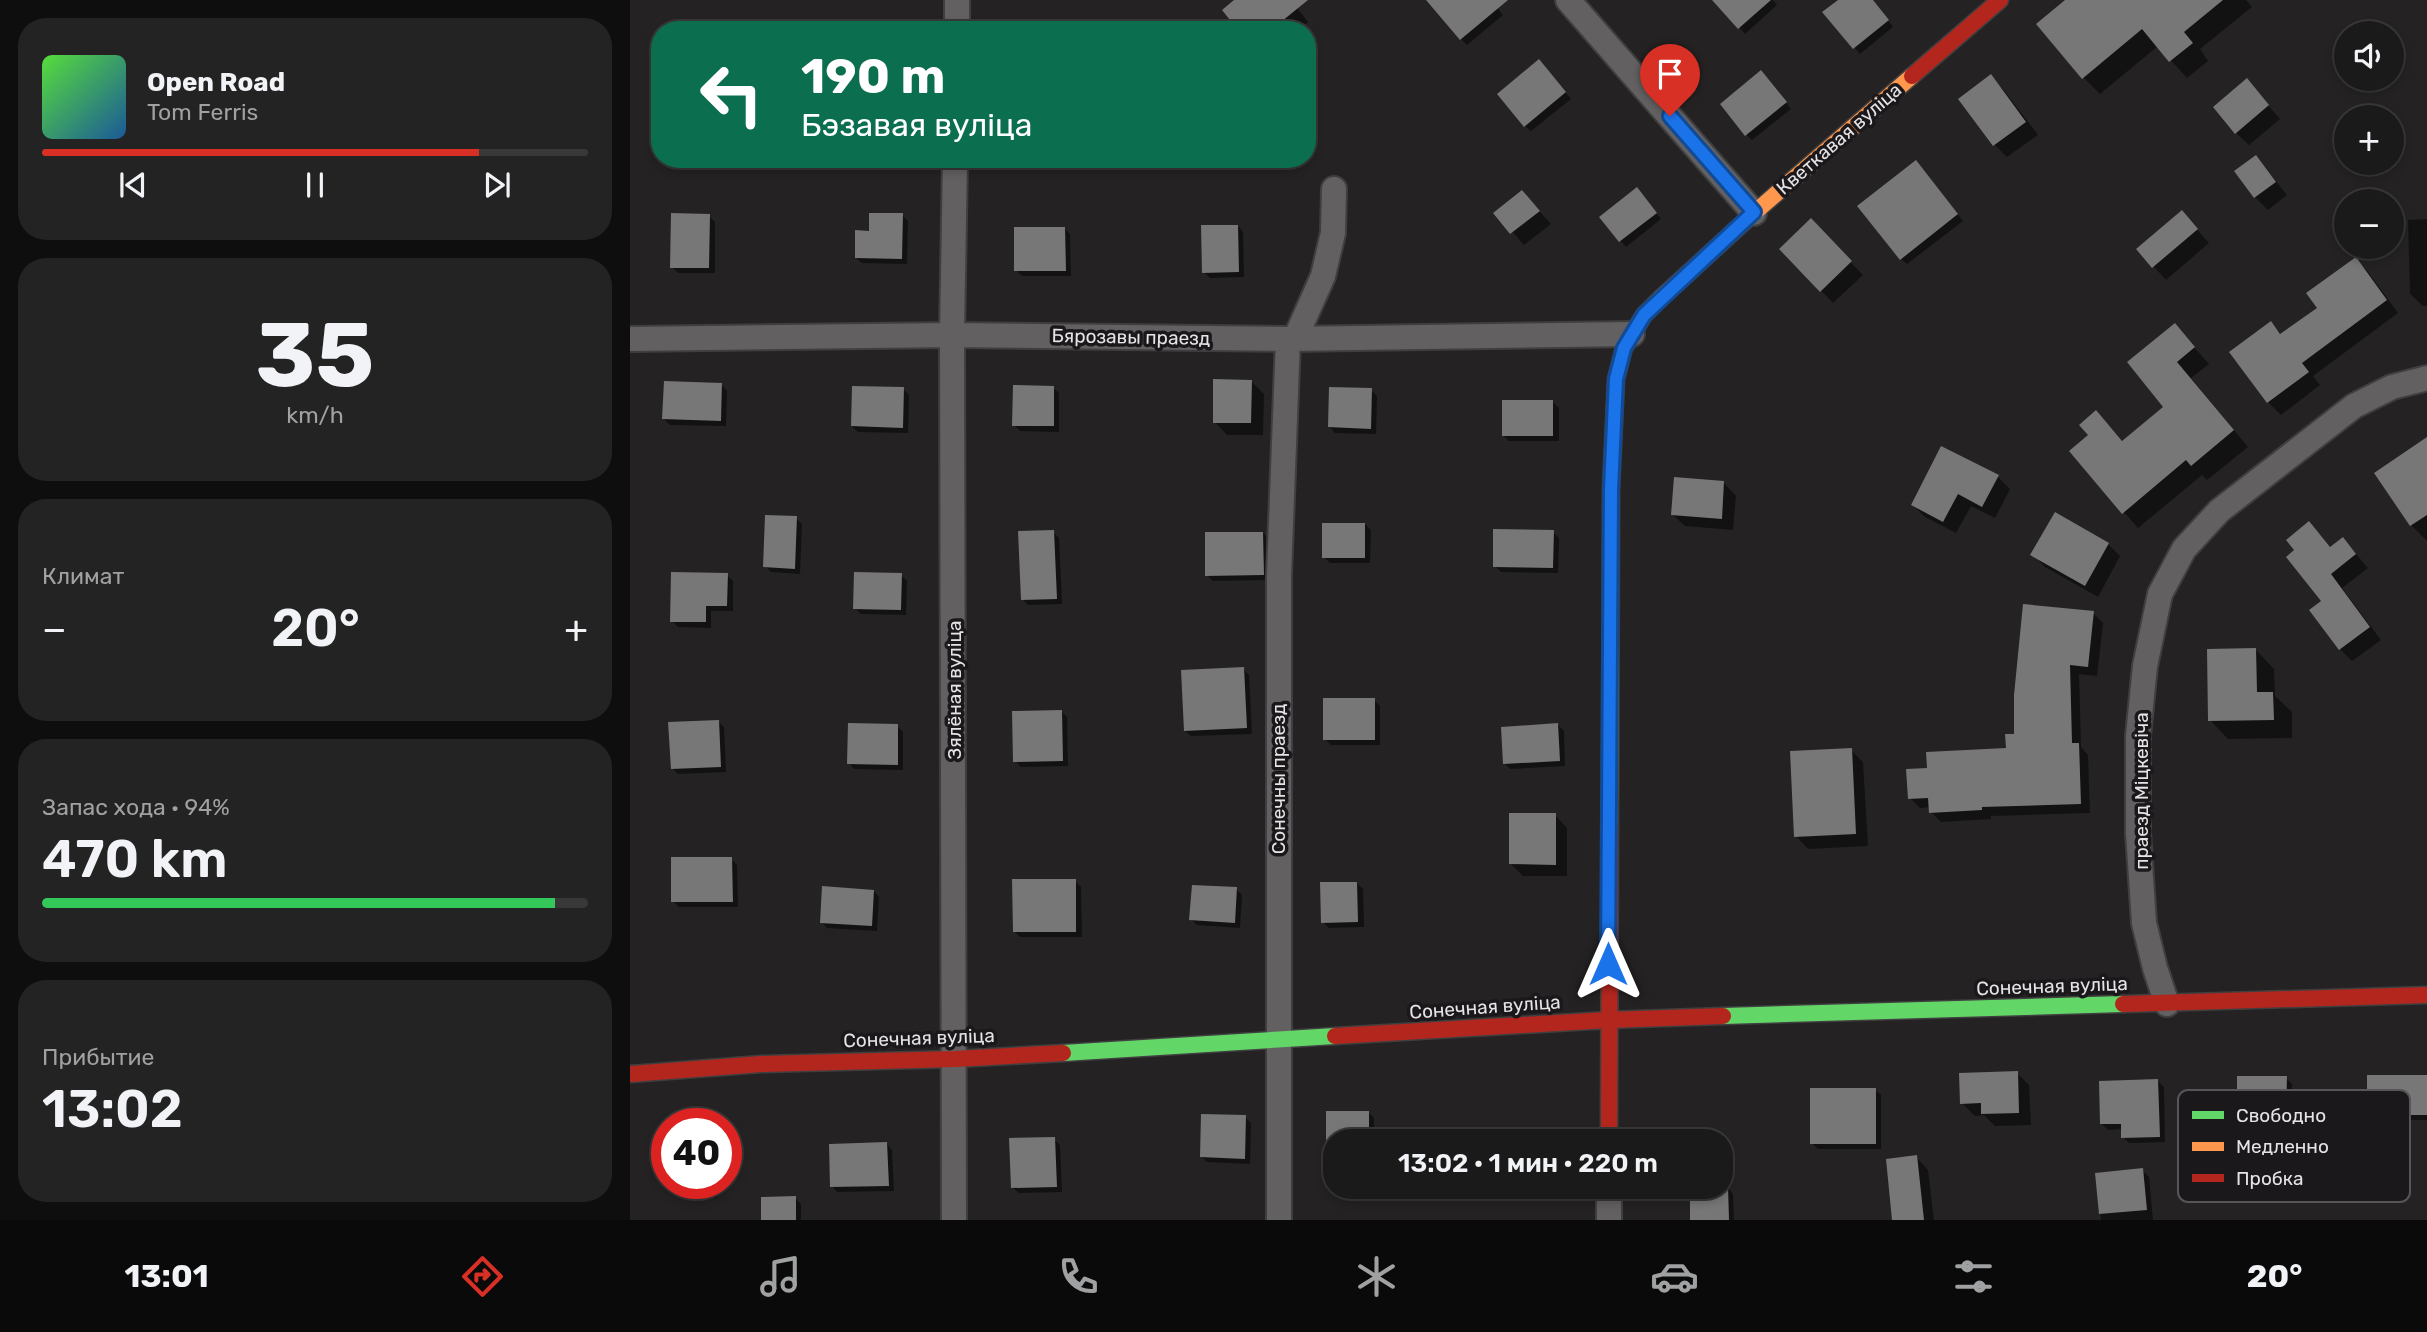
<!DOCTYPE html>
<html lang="ru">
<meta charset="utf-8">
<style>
body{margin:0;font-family:Rubik,sans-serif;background:#242323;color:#f1f3f6;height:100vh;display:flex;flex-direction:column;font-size:26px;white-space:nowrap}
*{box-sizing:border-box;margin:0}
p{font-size:23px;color:#a0a1a2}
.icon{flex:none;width:38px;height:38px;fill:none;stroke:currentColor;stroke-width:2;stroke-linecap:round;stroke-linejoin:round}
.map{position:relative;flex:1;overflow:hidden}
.details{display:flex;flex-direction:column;gap:18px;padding:18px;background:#0f0e0e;width:630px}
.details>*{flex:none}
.guide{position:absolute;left:21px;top:21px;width:665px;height:147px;border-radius:28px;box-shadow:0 4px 10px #0003,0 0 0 2px #393839;background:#0b6e4f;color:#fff;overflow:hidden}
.fabs{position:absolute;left:1704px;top:21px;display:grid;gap:14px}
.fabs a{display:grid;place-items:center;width:70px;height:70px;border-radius:50%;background:#1b1a1a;box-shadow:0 4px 10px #0003,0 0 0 2px #393839;font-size:35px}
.speed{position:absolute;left:21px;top:1108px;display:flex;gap:14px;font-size:35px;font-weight:700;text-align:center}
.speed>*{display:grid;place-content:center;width:91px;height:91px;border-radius:50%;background:#1b1a1a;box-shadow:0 4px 10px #0003,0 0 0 2px #393839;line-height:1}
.speed .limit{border:10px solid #d22;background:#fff;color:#111}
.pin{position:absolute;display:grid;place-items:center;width:60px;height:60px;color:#fff;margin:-72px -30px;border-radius:50% 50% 50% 0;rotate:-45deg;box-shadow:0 0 7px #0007}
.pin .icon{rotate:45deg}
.me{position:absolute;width:77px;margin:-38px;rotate:0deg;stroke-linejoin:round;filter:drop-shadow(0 0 5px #0008)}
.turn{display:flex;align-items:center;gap:24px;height:147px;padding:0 35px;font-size:32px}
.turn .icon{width:91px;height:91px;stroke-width:2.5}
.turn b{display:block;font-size:49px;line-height:60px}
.big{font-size:52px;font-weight:600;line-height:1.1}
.details .tile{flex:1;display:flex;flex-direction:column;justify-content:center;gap:10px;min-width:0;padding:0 24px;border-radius:28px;background:#242323}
.details .dial{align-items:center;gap:0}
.dial b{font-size:91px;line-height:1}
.song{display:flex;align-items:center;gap:21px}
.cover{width:84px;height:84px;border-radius:10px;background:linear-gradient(135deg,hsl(110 70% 55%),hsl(210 70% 35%))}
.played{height:7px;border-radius:4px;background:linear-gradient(90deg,#d93025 80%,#393839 80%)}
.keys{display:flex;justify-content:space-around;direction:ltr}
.heat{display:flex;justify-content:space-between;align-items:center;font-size:38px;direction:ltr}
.charge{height:10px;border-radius:5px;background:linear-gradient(90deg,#34c759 94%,#393839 0)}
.trip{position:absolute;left:693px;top:1129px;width:410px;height:70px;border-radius:28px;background:#1b1a1a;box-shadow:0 4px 10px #0003,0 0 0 2px #393839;font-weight:600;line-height:70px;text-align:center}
.tab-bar{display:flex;height:112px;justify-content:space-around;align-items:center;background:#0b0a0a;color:#a0a1a2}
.tab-bar .icon{width:49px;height:49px}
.tab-bar .on{color:#d93025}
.tab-bar b{font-size:32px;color:#f1f3f6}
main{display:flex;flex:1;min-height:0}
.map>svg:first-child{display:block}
.shadow{fill:#0007}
.building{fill:#787778}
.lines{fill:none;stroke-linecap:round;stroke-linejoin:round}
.street-casing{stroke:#403f40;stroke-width:28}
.fast-casing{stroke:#403f40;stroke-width:19}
.slow-casing{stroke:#403f40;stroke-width:19}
.jam-casing{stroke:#403f40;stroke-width:19}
.street{stroke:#626061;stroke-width:24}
.fast{stroke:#63d668;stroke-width:16}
.slow{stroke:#ff974d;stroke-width:16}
.jam{stroke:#b3261e;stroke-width:16}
.route-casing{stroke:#114b97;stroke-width:18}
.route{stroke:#1a73e8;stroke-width:12}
.labels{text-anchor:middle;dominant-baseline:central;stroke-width:7;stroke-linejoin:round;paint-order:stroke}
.street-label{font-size:19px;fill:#e5e3e5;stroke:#1b181b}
.key{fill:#1b181b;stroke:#585558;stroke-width:2}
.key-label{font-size:19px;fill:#e5e3e5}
</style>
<main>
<section class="details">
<div class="tile">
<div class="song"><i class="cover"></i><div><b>Open Road</b><p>Tom Ferris</p></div></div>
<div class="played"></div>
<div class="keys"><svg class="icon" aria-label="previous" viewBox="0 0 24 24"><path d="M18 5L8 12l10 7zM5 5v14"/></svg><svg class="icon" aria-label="pause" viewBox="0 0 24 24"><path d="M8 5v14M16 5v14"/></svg><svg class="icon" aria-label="next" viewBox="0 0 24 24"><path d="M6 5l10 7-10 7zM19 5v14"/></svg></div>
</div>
<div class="tile dial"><b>35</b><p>km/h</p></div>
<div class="tile"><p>Климат</p>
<div class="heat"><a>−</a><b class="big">20°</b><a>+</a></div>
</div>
<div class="tile"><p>Запас хода · 94%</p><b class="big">470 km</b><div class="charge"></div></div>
<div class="tile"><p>Прибытие</p><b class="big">13:02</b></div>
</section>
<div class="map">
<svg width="1797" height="1220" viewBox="0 0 1797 1220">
<rect width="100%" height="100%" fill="#242223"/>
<!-- shadow -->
<path class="shadow" d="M607,0h54l17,22 -10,8h-58z
M816,0h45l12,15 -36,30 -6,-6z
M1086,0h57l4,5 -32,29z
M1211,0h31l21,27 -33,27 -35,-41z
M1437,0h179l6,7 -52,42 8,12 -21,17 -29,-32 -58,48 -17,-17z
M47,21l49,2 6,7h-55z
M914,67l27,32 -40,32 -6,-5z
M1361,77l12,12 35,46 -31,22 -12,-12 -35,-46z
M1137,78l24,31 -39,31 -5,-5z
M1617,81l33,38 -31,26 -13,-12z
M1626,157l31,38 -19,15 -13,-13z
M1292,168l41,53 -56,43 -6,-5z
M892,192l29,32 -27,21 -28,-32z
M1012,195l19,24 -35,28 -25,-30z
M1552,212l27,31 -43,37 -28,-31z
M272,215l6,6 -1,43 -45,-1 -6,-5 14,-26z
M79,216l6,6v51h-37l-6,-6z
M1797,219v87h-4l-13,-12 -2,-74z
M1181,221l52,54 -30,28 -51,-54z
M608,226l5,6 1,45 -34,1 -6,-6z
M434,228l6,6 1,42h-49l-6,-6z
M1726,259l12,13 30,41 -85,63 7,9 -39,30 -13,-13 -37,-49 40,-30 11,12 37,-27z
M1545,326l34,38 -18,14 57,69 -41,33 -5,-5 -64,53 -67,-76 40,-24 12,14 42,-35z
M621,381l13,13 -1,41h-36l-12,-13z
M92,385l5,6 -1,35 -56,-1 -6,-6z
M423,388l6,5v39l-39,-1 -6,-6z
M273,389l6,6 -1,38 -50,-1 -6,-6z
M741,390l6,6 -1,38 -41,-1 -5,-6z
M923,402l6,6v33h-50l-6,-6z
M1797,439v102l-16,-16z
M1368,477l12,12 -15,29 -24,-12 -15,27 -31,-16 -12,-12z
M1094,483l12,13 -3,34 -48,-4 -13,-12z
M166,518l6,6 -2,50 -29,-2 -6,-6z
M735,524l6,6 -1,33h-40l-6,-6z
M1679,524l22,24 12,-9 25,29 -26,20 39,52 -29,21 -12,-12 -17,-47 -26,-51z
M423,532l6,6 3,66 -34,1 -6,-6z
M923,532l6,6 -1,35 -57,-1 -6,-6z
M633,533l6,6v41l-56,1 -6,-6z
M1478,544l12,12 -22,41 -53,-30 -13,-13z
M97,575l6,6v30h-22v17l-33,-1 -6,-6z
M271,575l6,6 -1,34 -45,-1 -6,-6z
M1463,613l10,10 -6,53 -18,-2 2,73 7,8 2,58 -99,3v3l-50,3 -10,-10v-5l-11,1 -10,-10 19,-29 78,-20z
M1626,650l18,19 1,27 17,16v26l-64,1 -18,-19z
M613,669l6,6 3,59 -61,2 -6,-5z
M744,700l6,6v39h-49l-6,-6z
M431,711l6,6 1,49 -47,1 -6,-6z
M88,721l6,6 2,45 -48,2 -6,-6z
M928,725l6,6 1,35 -55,3 -6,-6z
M267,726l6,6v38l-49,-1 -5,-6z
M1221,750l12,12 5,84 -60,3 -12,-13z
M925,815l12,13v48h-44l-12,-12z
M101,859l6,6 1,42h-59l-6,-6z
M445,881l6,6 1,50h-62l-6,-6z
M727,883l6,6 1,38 -35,1 -6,-6z
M606,889l6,6 -2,33 -43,-3 -6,-6z
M244,891l5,6 -2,34 -50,-3 -5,-6z
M1387,1073l12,12 2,40 -36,1 -11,-11 -9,1 -13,-13z
M1797,1077v43h-52l-6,-6z
M1656,1078l6,6v38h-47l-6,-6z
M1528,1081l6,6 1,55 -36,1 -6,-6 -1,-8 -14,1 -6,-6z
M1245,1090l6,5v54h-63l-6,-6z
M698,1112h40l6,6v23h-39l-1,21 -6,-6z
M615,1117l6,6 -1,41 -43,-2 -6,-6z
M922,1131l6,6v4h-53v-6z
M424,1139l6,6 2,47 -43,1 -6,-5z
M257,1144l5,6 2,41 -57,1 -5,-6z
M1286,1157l12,13 6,50h-40z
M1512,1170l7,7 4,43h-52l-4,-46z
M42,1183h45v15l-39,-1 -6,-5z
M1098,1188l5,6 1,26h-42z
M165,1198l6,6v16h-38z"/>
<!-- building -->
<path class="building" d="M604,0h74l-37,30h-33l-16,-20z
M796,0h82l-48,40z
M1082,0h59l-33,29z
M1208,0h35l16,20 -36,29 -31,-37z
M1435,0h158l-39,32 9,11 -24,19 -27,-33 -60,50 -46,-55z
M909,59l27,33 -42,35 -27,-33z
M1131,70l26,32 -42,34 -25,-32z
M1361,74l35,48 -33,24 -35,-47z
M1617,78l22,27 -34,29 -22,-27z
M1626,155l20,27 -22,16 -20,-27z
M1286,160l42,54 -58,46 -43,-54z
M1007,187l20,26 -38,29 -20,-25z
M892,190l18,21 -30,23 -17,-21z
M1552,210l16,19 -46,39 -16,-19z
M41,213l39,1 -1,54h-39z
M239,213h34l-1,46 -47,-1v-28l14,1z
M1181,218l41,43 -32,31 -41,-43z
M571,225h37l1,47 -37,1z
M384,227h51l1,44h-52z
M1726,257l31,43 -85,63 7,9 -42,31 -38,-51 42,-31 9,13 37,-26 -11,-15z
M1545,323l20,24 -18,15 57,68 -43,36 -5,-6 -64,54 -53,-63 19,-16 -9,-10 17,-15 26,31 41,-34 -36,-45z
M583,379l39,1 -1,43h-38z
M34,381l58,2 -1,38 -59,-2z
M383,385l41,1v40h-42z
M222,386l52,1 -1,41 -52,-2z
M699,387l43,1 -1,41 -43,-2z
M872,400h51v36h-51z
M1797,437v78l-17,11 -36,-53z
M1311,446l58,29 -17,32 -24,-13 -15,28 -32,-17z
M1044,477l50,4 -2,38 -51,-4z
M1425,512l54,31 -24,43 -55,-31z
M135,515l32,1 -2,53 -32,-2z
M1679,521l21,26 13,-10 13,17 -25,20 39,53 -31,23 -30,-40 12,-9 -35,-44 8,-7 -8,-10z
M692,523h43v35h-43z
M863,529l61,1 -1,38 -60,-1z
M424,530l3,69 -36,1 -3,-69z
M575,532h58l1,43 -59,1z
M41,572l57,1 -1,33h-21v16h-36z
M224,572l48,1 -1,37 -48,-1z
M1393,604l71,7 -6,56 -18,-2 2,78h7l2,61 -99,3v3l-53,3 -1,-15 -20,1 -2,-30 21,-1 -1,-16 80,-4 -1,-14h9v-39z
M1626,648l1,44h16l1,28 -66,1 -1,-72z
M614,667l3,61 -63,3 -3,-61z
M693,698h52v42h-52z
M432,710l1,51 -50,1 -1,-51z
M89,720l2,47 -50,2 -3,-47z
M218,723l50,1v41l-51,-1z
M928,723l2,38 -57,3 -2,-37z
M1222,748l4,86 -62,3 -4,-86z
M879,813h47v52l-47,-1z
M41,857h61l1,45h-62z
M382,879h64v53h-63z
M690,882h37l1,40 -37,1z
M562,885l45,2 -2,36 -46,-3z
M192,886l52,4 -2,36 -52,-3z
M1388,1071l1,42 -38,1v-11l-21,1 -1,-31z
M1737,1075h60v40h-60z
M1607,1076h50l-1,41h-49z
M1528,1079l2,58 -39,1v-14h-21l-1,-43z
M1180,1088h66v56h-66z
M696,1111h43v30h-43z
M571,1114l45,1 -1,44 -45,-2z
M425,1137l2,50 -46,1 -2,-50z
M257,1142l2,44 -59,1 -1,-43z
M1287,1155l7,65h-32l-6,-61z
M1513,1168l4,42 -48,4 -4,-41z
M1060,1186h38l1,34h-39z
M166,1196v24h-35v-23z"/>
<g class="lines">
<defs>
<path id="street" d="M938,0l186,213
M327,30v-30
M0,339l322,-4 336,4 344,-5
M665,339l28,-63 10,-43 1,-44
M1537,1004l-12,-36 -11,-45 -6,-90v-97l7,-70 15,-72 24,-45 35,-38 135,-105 38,-19 35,-9
M979,1186v34
M324,1220l-2,-885 3,-176
M649,1220v-645l9,-236"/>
<path id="fast" d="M980,826l1,-337 5,-110 8,-31 20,-33 18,-18
M1093,1016l400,-12
M433,1053l272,-17"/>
<path id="slow" d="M1032,297l92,-84 158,-137"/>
<path id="jam" d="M1282,76l88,-76
M1493,1004l304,-9
M705,1036l273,-16 115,-4
M0,1074l131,-10 194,-5 108,-6
M979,1141l1,-315"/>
</defs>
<!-- street casing -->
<use href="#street" class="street-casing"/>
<!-- fast casing -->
<use href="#fast" class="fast-casing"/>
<!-- slow casing -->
<use href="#slow" class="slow-casing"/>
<!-- jam casing -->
<use href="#jam" class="jam-casing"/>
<!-- street -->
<use href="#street" class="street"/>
<!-- fast -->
<use href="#fast" class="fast"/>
<!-- slow -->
<use href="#slow" class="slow"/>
<!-- jam -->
<use href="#jam" class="jam"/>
</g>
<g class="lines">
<defs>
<path id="route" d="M978,964l3,-475 5,-110 8,-31 20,-33 110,-103 -84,-96"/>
</defs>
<!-- route casing -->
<use href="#route" class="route-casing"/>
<!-- route -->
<use href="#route" class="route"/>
</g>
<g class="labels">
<!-- street labels -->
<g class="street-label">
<text transform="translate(1209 139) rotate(-41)">Кветкавая вуліца</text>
<text transform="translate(501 337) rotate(1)">Бярозавы праезд</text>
<text transform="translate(324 690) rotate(-90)">Зялёная вуліца</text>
<text transform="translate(648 779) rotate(-90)">Сонечны праезд</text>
<text transform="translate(1511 791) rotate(-90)">праезд Міцкевіча</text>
<text transform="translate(1422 986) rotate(-2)">Сонечная вуліца</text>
<text transform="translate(855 1007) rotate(-4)">Сонечная вуліца</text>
<text transform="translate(289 1038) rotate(-2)">Сонечная вуліца</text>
</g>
</g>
<!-- legend -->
<rect x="1548" y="1090" width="232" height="112" rx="10" class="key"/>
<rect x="1562" y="1111" width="32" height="8" fill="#63d668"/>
<rect x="1562" y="1142" width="32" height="9" fill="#ff974d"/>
<rect x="1562" y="1174" width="32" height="8" fill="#b3261e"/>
<g class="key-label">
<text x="1606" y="1122">Свободно</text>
<text x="1606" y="1153">Медленно</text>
<text x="1606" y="1185">Пробка</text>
</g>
</svg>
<div class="fabs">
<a><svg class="icon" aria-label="sound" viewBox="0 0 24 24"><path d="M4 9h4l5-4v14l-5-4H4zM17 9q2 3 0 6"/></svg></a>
<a>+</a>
<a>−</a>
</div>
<div class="speed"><div class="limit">40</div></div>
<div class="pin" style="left:1040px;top:116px;background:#d93025"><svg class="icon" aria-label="arrive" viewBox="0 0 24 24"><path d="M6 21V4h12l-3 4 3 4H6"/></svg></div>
<svg class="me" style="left:978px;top:964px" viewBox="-20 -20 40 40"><path d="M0-17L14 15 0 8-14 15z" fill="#1a73e8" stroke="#fff" stroke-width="4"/></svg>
<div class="trip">13:02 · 1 мин · 220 m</div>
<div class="guide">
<div class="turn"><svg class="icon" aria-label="left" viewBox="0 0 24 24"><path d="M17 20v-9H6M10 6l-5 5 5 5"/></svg><div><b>190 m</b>Бэзавая вуліца</div></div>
</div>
</div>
</main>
<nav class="tab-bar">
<b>13:01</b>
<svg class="icon on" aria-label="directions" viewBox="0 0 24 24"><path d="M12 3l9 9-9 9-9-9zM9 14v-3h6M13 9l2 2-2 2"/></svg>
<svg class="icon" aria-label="music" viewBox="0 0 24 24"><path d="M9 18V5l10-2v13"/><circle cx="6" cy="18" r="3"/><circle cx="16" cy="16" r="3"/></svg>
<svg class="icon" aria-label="phone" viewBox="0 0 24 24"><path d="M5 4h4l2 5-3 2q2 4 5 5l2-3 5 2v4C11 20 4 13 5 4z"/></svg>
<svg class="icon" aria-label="climate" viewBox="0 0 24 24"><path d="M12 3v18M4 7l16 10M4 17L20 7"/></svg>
<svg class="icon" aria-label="car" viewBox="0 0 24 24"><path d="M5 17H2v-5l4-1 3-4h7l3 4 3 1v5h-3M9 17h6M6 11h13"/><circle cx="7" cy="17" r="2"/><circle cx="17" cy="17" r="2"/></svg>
<svg class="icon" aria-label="filters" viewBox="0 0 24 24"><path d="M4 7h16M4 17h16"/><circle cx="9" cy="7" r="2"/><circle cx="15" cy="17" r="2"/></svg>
<b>20°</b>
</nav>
